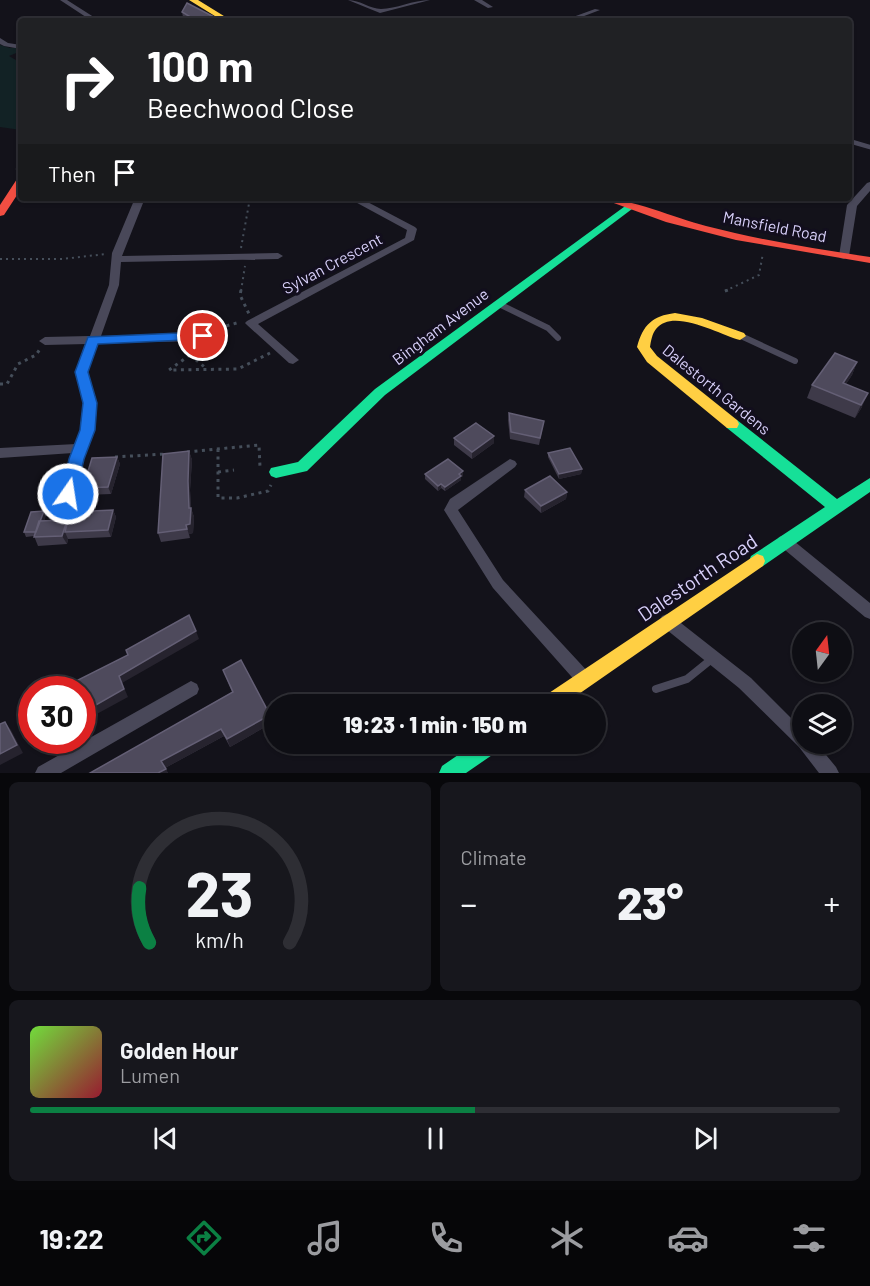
<!DOCTYPE html>
<meta charset="utf-8">
<style>
body{margin:0;font-family:Barlow,sans-serif;background:#17171d;color:#f1f3f6;height:100vh;display:flex;flex-direction:column;font-size:22px;white-space:nowrap}
*{box-sizing:border-box;margin:0}
p{font-size:20px;color:#9b9ca0}
.icon{flex:none;width:33px;height:33px;fill:none;stroke:currentColor;stroke-width:2;stroke-linecap:round;stroke-linejoin:round}
.map{position:relative;height:773px;overflow:hidden}
.sheet{display:flex;flex-direction:column;gap:9px;padding:9px;background:#08080b;flex:1}
.sheet>*{flex:none}
.hud{position:absolute;left:18px;top:18px;width:834px;height:183px;border-radius:6px;box-shadow:0 2px 4px #0004,0 0 0 2px #2e2e34;background:#202124;color:#fff;overflow:hidden}
.needle{width:39px;rotate:15deg}
.controls{position:absolute;left:792px;top:622px;display:grid;gap:12px}
.controls a{display:grid;place-items:center;width:60px;height:60px;border-radius:50%;background:#0e0e14;box-shadow:0 2px 4px #0004,0 0 0 2px #2e2e34;font-size:30px}
.speed{position:absolute;left:18px;top:676px;display:flex;gap:12px;font-size:30px;font-weight:700;text-align:center}
.speed>*{display:grid;place-content:center;width:78px;height:78px;border-radius:50%;background:#0e0e14;box-shadow:0 2px 4px #0004,0 0 0 2px #2e2e34;line-height:1}
.speed .limit{border:9px solid #d22;background:#fff;color:#111}
.pin{position:absolute;display:grid;place-items:center;width:51px;height:51px;color:#fff;margin:-26px;border:3px solid #fff;border-radius:50%;box-shadow:0 2px 6px #0007}
.me{position:absolute;width:66px;margin:-33px;rotate:13deg;stroke-linejoin:round;filter:drop-shadow(0 0 4px #0008)}
.turn{display:flex;align-items:center;gap:21px;height:126px;padding:0 30px;font-size:27px}
.turn .icon{width:78px;height:78px;stroke-width:2.5}
.turn b{display:block;font-size:42px;line-height:51px}
.then{display:flex;align-items:center;height:57px;padding:0 30px;background:#0003;gap:12px;font-size:22px}
.big{font-size:45px;font-weight:800;line-height:1.1}
.sheet .card{flex:1;display:flex;flex-direction:column;justify-content:center;gap:9px;min-width:0;padding:0 21px;border-radius:9px;background:#17171d}
.sheet .dial{align-items:center;gap:0}
.dial svg{height:156px;overflow:visible;fill:none;stroke:#2e2e34;stroke-width:7;stroke-linecap:round;text-anchor:middle}
.dial text{fill:#f1f3f6;stroke:none}
.song{display:flex;align-items:center;gap:18px}
.cover{width:72px;height:72px;border-radius:9px;background:linear-gradient(135deg,hsl(100 70% 55%),hsl(350 70% 35%))}
.played{height:6px;border-radius:3px;background:linear-gradient(90deg,#0b8043 55%,#2e2e34 55%)}
.keys{display:flex;justify-content:space-around;direction:ltr}
.heat{display:flex;justify-content:space-between;align-items:center;font-size:33px;direction:ltr}
.sheet .tiles{flex:1;display:grid;gap:9px;grid-template-columns:1fr 1fr}
.card:last-child{grid-column:span 2}
.trip{position:absolute;left:264px;top:694px;width:342px;height:60px;border-radius:30px;background:#0e0e14;box-shadow:0 2px 4px #0004,0 0 0 2px #2e2e34;font-weight:800;line-height:60px;text-align:center}
.tab-bar{display:flex;height:96px;justify-content:space-around;align-items:center;background:#060608;color:#9b9ca0}
.tab-bar .icon{width:42px;height:42px}
.tab-bar .active{color:#0b8043}
.tab-bar b{font-size:27px;color:#f1f3f6}
.map>svg:first-child{display:block}
.green{fill:#122225}
.lines{fill:none;stroke-linecap:round;stroke-linejoin:round}
.path-far1{stroke:#454e5a;stroke-width:2;stroke-dasharray:2 4;stroke-linecap:butt}
.path{stroke:#454e5a;stroke-width:3;stroke-dasharray:3 4.5;stroke-linecap:butt}
.lane-far2{stroke:#494859;stroke-width:4.5}
.lane-far1{stroke:#494859;stroke-width:6}
.lane{stroke:#494859;stroke-width:8}
.street{fill:#494859;fill-rule:evenodd}
.fast{fill:#16e098;fill-rule:evenodd}
.slow{fill:#ffcf43;fill-rule:evenodd}
.jam{fill:#f24e42;fill-rule:evenodd}
.wall{fill:#3e3a49}
.shaded-wall{fill:#26232e}
.building{fill:#4e4a5c;stroke:#645f75;stroke-width:1.5}
.route{fill:#1a73e8;stroke:#114b97;stroke-width:1.5}
.labels{text-anchor:middle;dominant-baseline:central;stroke-width:6;stroke-linejoin:round;paint-order:stroke}
.street-label{font-size:16px;fill:#d8d0fa;stroke:#120e1d}
.near-street-label{font-size:20px;fill:#d8d0fa;stroke:#120e1d}
</style>
<div class="map">
<svg width="870" height="773" viewBox="0 0 870 773">
<rect width="100%" height="100%" fill="#13121a"/>
<!-- green -->
<path class="green" d="M0,45l10,3h11v3l-12,5 12,7v67l-21,-3z"/>
<g class="lines">
<!-- path-far1 -->
<path class="path-far1" d="M241,248l9,-50
M0,259h62l44,-5
M241,291l4,-25
M725,291l34,-16 4,-22"/>
<!-- path -->
<path class="path" d="M241,290l-1,5 9,19
M725,291l3,-1
M212,330l28,-8
M192,348l-2,7 -21,15 69,-1 32,-16
M190,355l17,14
M0,384h7l11,-20 18,-9 4,-6
M218,449v49h19l31,-7 3,-6
M187,452l72,-7 1,22
M115,457l50,-3
M218,472l16,-2"/>
<!-- lane-far2 -->
<path class="lane-far2" d="M849,141l21,6
M18,169h3"/>
<!-- lane-far1 -->
<path class="lane-far1" d="M499,304l49,24 10,10
M741,336l54,25"/>
<!-- lane -->
<path class="lane" d="M656,689l31,-10 26,-21"/>
<!-- street -->
<path class="street" d="M60,0h7l33,21h-8z
M348,0c12,0 22,9 33,9 15,0 32,-9 49,-9l-50,13z
M474,0h8l11,7 -5,1z
M595,9l5,1 -29,11h-9z
M0,38l8,5 13,2v4l-17,-3 -4,-2z
M870,182v9l-13,15 -8,50 -5,3 -4,-1 -1,-2 8,-51 20,-22z
M135,198h10l-23,58 156,-3 5,3 -5,3 -157,3 -2,23 -18,51 102,-3 6,4 -6,4 -105,2 -10,29 8,31 -2,27 -10,29 -13,53 -2,4 -5,1 -5,-1 -2,-4 16,-59 -73,5v-10l76,-4 6,-14 2,-27 -8,-31 11,-28 -42,1 -6,-4 6,-4 45,-1 19,-51 3,-32z
M348,198h12l55,29 2,2 -3,11 -156,84 41,36 -6,4 -4,-1 -42,-38 -2,-2 2,-2 158,-83 2,-8z
M510,459l5,2 2,3 -2,3 -57,43 45,70 87,94 2,5 -2,5 -6,3 -6,-3 -85,-96 -49,-78 6,-11z
M784,535l5,2 81,66v16l-5,-2 -86,-72 -2,-4 2,-4z
M667,614l5,2 79,62 51,51v15h15l19,23 3,6h-20l-20,-26 -60,-59 -77,-62 -3,-5 3,-5z
M191,681l6,3 2,5 -2,5 -136,79h-26l3,-6z"/>
<!-- fast -->
<path class="fast" d="M628,204l5,3 -1,2 -247,186 -78,76 -31,7 -5,-2 -2,-4 2,-4 27,-6 77,-73z
M732,419l5,1 100,79 33,-21v14l-107,74 -6,2 -6,-2 -2,-5 2,-5 74,-49 -98,-79 -2,-4 2,-4z
M474,744h27l-3,7 -32,22h-27l3,-7z"/>
<!-- slow -->
<path class="slow" d="M189,0h9l34,21h-9z
M675,313l27,5 42,15 2,3 -6,4c-20,-5 -67,-33 -84,-11 -4,5 -5,12 -6,18l7,9 80,64 2,4 -2,4h-10l-80,-66 -10,-15c6,-22 15,-31 38,-34z
M757,554l6,2 2,5 -2,5 -200,139h-25l2,-6z"/>
<!-- jam -->
<path class="jam" d="M21,178v11l-17,26 -4,1v-11l17,-26z
M600,198c30,0 75,20 106,28 54,14 109,23 164,31v6l-134,-23 -70,-18z"/>
</g>
<!-- wall -->
<path class="wall" d="M182,12l40,9h-31l-8,-4z
M857,362l-5,13 -6,9 16,23 -7,11 -48,-20 5,-13z
M509,413l35,8 -5,24 -29,-6 -2,-19z
M454,438l40,5 -22,16 -18,-14z
M189,451l3,9 -2,30 1,18 3,9 -1,16 -4,1 1,4 -29,4 -3,-9z
M548,453l34,16 -1,5 -22,5 -11,-22z
M117,457l3,7 -9,30 -25,1 -3,-7z
M463,471v5l-2,1v3l-16,11 -4,-3 -3,3 -13,-12v-5z
M525,490l42,2 -1,7 -25,14 -17,-16z
M113,510l3,7 -5,20 -43,2 -1,5 -29,2 -4,-10 -8,1 -2,-5 22,-17 -2,6 24,1z
M223,670l47,45 2,8 -42,24 -6,-11 -59,32 3,5h-78l142,-81z"/>
<!-- shaded-wall -->
<path class="shaded-wall" d="M857,362l-5,13 -14,21 5,-13z
M868,393l-6,14 -7,11 6,-13z
M494,436v7l-22,16v-7z
M189,451l3,9 -2,30 1,21v-3l3,9 -1,16 -4,1 1,4 -4,-13z
M117,457l3,7 -9,30 -3,-7z
M582,469l-1,5 -22,5v-5z
M463,471v5l-2,1v3l-16,11v-4z
M441,484v4l-3,3v-5z
M567,492l-1,7 -25,14v-7z
M113,510l3,7 -5,20 -3,-7z
M44,511l2,4 -7,21 -2,-4z
M67,520l4,9 -6,3 3,7 -1,5 -5,-8z
M196,631l3,8 -77,44 6,14 -46,25v-9l37,-37z
M270,715l2,8 -42,24 -3,-8z
M5,722l6,8 12,23 -23,12v-11z
M221,729l3,7 -59,32 -4,-7z
M166,769l2,4h-10z"/>
<!-- building -->
<path class="building" d="M187,3l35,18h-25l-15,-9z
M835,353l22,9 -14,21 25,10 -7,12 -49,-20z
M509,413l35,8 -4,17 -29,-6z
M476,423l18,13 -22,16 -18,-14z
M570,448l12,21 -23,5 -11,-21z
M189,451l-1,30 1,27h2l-1,16 -4,1 1,4 -29,4 5,-79z
M117,457l-9,30 -25,1 9,-30z
M448,459l15,12 -4,3 2,2 -16,11 -4,-3 -3,2 -13,-12z
M550,476l17,16 -26,14 -16,-16z
M113,510l-5,20 -43,2 5,-20z
M44,511l-8,21h-12l7,-20z
M67,520l-5,16 -28,1 5,-16z
M189,615l7,16 -77,45 5,13 -42,24v-23h-8l5,-3 -3,-6 52,-26 -2,-5z
M241,660l29,55 -43,24 -6,-10 -60,32 5,8 -8,4h-68l143,-81 -10,-22z
M5,722l12,23 -17,9v-30z"/>
<!-- route -->
<path class="route" d="M203,332l6,4 -2,3 -109,5 -10,28 9,31 -2,27 -11,29 -8,35 -2,5h-11l-2,-5 8,-35 11,-29 3,-27 -8,-31 13,-35z"/>
<g class="labels">
<!-- street labels -->
<g class="street-label">
<text transform="translate(775 226) rotate(11)">Mansfield Road</text>
<text transform="translate(332 263) rotate(-28)">Sylvan Crescent</text>
<text transform="translate(440 326) rotate(-37)">Bingham Avenue</text>
<text transform="translate(717 389) rotate(39)">Dalestorth Gardens</text>
</g>
<!-- near-street labels -->
<g class="near-street-label">
<text transform="translate(697 577) rotate(-34)">Dalestorth Road</text>
</g>
</g>
</svg>
<div class="controls">
<a><svg class="needle" viewBox="-14 -14 28 28"><path d="M0-13l5 13h-10z" fill="#e53935"/><path d="M0 13l5-13h-10z" fill="#9b9ca0"/></svg></a>
<a><svg class="icon" aria-label="layers" viewBox="0 0 24 24"><path d="M12 4l9 5-9 5-9-5zM3 14l9 5 9-5"/></svg></a>
</div>
<div class="speed"><div class="limit">30</div></div>
<div class="pin" style="left:203px;top:336px;background:#d93025"><svg class="icon" aria-label="arrive" viewBox="0 0 24 24"><path d="M6 21V4h12l-3 4 3 4H6"/></svg></div>
<svg class="me" style="left:68px;top:494px" viewBox="-20 -20 40 40"><circle r="17" fill="#1a73e8" stroke="#fff" stroke-width="3"/><path d="M0-11L8 9 0 5-8 9z" fill="#fff"/></svg>
<div class="trip">19:23 · 1 min · 150 m</div>
<div class="hud">
<div class="turn"><svg class="icon" aria-label="right" viewBox="0 0 24 24"><path d="M7 20v-9h11M14 6l5 5-5 5"/></svg><div><b>100 m</b>Beechwood Close</div></div>
<div class="then">Then<svg class="icon" aria-label="arrive" viewBox="0 0 24 24"><path d="M6 21V4h12l-3 4 3 4H6"/></svg></div>
</div>
</div>
<section class="sheet">
<div class="tiles">
<div class="card dial"><svg viewBox="0 0 100 80">
<path d="M14 69A42 42 0 1 1 86 69"/>
<path d="M14 69A42 42 0 0 1 9 41" stroke="#0b8043"/>
<text x="50" y="56" font-size="32" font-weight="700">23</text>
<text x="50" y="72" font-size="11">km/h</text>
</svg></div>
<div class="card"><p>Climate</p>
<div class="heat"><a>−</a><b class="big">23°</b><a>+</a></div>
</div>
<div class="card">
<div class="song"><i class="cover"></i><div><b>Golden Hour</b><p>Lumen</p></div></div>
<div class="played"></div>
<div class="keys"><svg class="icon" aria-label="previous" viewBox="0 0 24 24"><path d="M18 5L8 12l10 7zM5 5v14"/></svg><svg class="icon" aria-label="pause" viewBox="0 0 24 24"><path d="M8 5v14M16 5v14"/></svg><svg class="icon" aria-label="next" viewBox="0 0 24 24"><path d="M6 5l10 7-10 7zM19 5v14"/></svg></div>
</div>
</div>
</section>
<nav class="tab-bar">
<b>19:22</b>
<svg class="icon active" aria-label="directions" viewBox="0 0 24 24"><path d="M12 3l9 9-9 9-9-9zM9 14v-3h6M13 9l2 2-2 2"/></svg>
<svg class="icon" aria-label="music" viewBox="0 0 24 24"><path d="M9 18V5l10-2v13"/><circle cx="6" cy="18" r="3"/><circle cx="16" cy="16" r="3"/></svg>
<svg class="icon" aria-label="phone" viewBox="0 0 24 24"><path d="M5 4h4l2 5-3 2q2 4 5 5l2-3 5 2v4C11 20 4 13 5 4z"/></svg>
<svg class="icon" aria-label="climate" viewBox="0 0 24 24"><path d="M12 3v18M4 7l16 10M4 17L20 7"/></svg>
<svg class="icon" aria-label="car" viewBox="0 0 24 24"><path d="M5 17H2v-5l4-1 3-4h7l3 4 3 1v5h-3M9 17h6M6 11h13"/><circle cx="7" cy="17" r="2"/><circle cx="17" cy="17" r="2"/></svg>
<svg class="icon" aria-label="filters" viewBox="0 0 24 24"><path d="M4 7h16M4 17h16"/><circle cx="9" cy="7" r="2"/><circle cx="15" cy="17" r="2"/></svg>
</nav>
